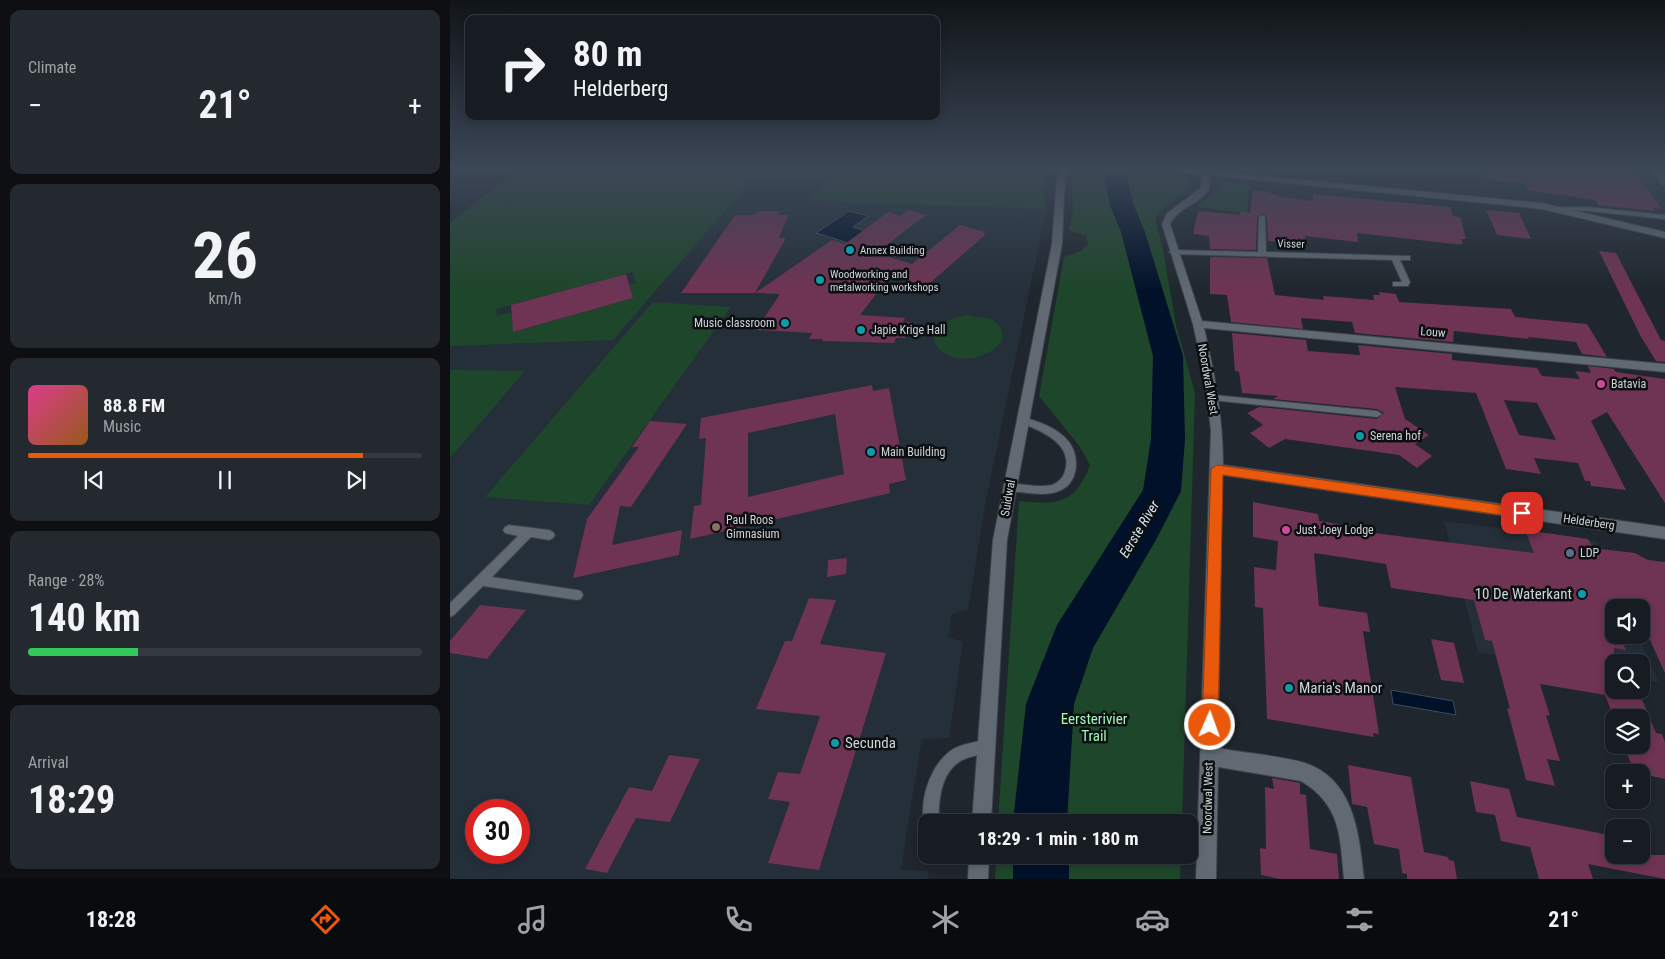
<!DOCTYPE html>
<meta charset="utf-8">
<style>
body{margin:0;font-family:"Roboto Condensed",sans-serif;background:#24292f;color:#f1f3f6;height:100vh;display:flex;flex-direction:column;font-size:19px;white-space:nowrap}
*{box-sizing:border-box;margin:0}
p{font-size:16px;color:#9ea1a5}
.icon{flex:none;width:28px;height:28px;fill:none;stroke:currentColor;stroke-width:2;stroke-linecap:round;stroke-linejoin:round}
.map{position:relative;flex:1;overflow:hidden}
.details{display:flex;flex-direction:column;gap:10px;padding:10px;background:#0d0f13;width:450px}
.details>*{flex:none}
.banner{position:absolute;left:15px;top:15px;width:475px;height:105px;border-radius:10px;box-shadow:0 2px 8px #0003,0 0 0 1px #363a40;background:#171c22;color:#f1f3f6;overflow:hidden}
.controls{position:absolute;left:1155px;top:599px;display:grid;gap:10px}
.controls a{display:grid;place-items:center;width:45px;height:45px;border-radius:10px;background:#171c22;box-shadow:0 2px 8px #0003,0 0 0 1px #363a40;font-size:25px}
.speed{position:absolute;left:15px;top:799px;display:flex;gap:10px;font-size:25px;font-weight:700;text-align:center}
.speed>*{display:grid;place-content:center;width:65px;height:65px;border-radius:50%;background:#171c22;box-shadow:0 2px 8px #0003,0 0 0 1px #363a40;line-height:1}
.speed .limit{border:8px solid #d22;background:#fff;color:#111}
.pin{position:absolute;display:grid;place-items:center;width:42px;height:42px;color:#fff;margin:-21px;border-radius:10px;box-shadow:0 2px 8px #0006}
.me{position:absolute;width:55px;margin:-28px;rotate:2deg;stroke-linejoin:round;filter:drop-shadow(0 0 4px #0008)}
.turn{display:flex;align-items:center;gap:18px;height:105px;padding:0 25px;font-size:22px}
.turn .icon{width:65px;height:65px;stroke-width:2.5}
.turn b{display:block;font-size:35px;line-height:42px}
.big{font-size:38px;font-weight:700;line-height:1.1}
.details .card{flex:1;display:flex;flex-direction:column;justify-content:center;gap:8px;min-width:0;padding:0 18px;border-radius:10px;background:#24292f}
.details .dial{align-items:center;gap:0}
.dial b{font-size:65px;line-height:1}
.song{display:flex;align-items:center;gap:15px}
.cover{width:60px;height:60px;border-radius:8px;background:linear-gradient(135deg,hsl(330 70% 55%),hsl(30 70% 35%))}
.played{height:5px;border-radius:2px;background:linear-gradient(90deg,#ea580c 85%,#363a40 85%)}
.keys{display:flex;justify-content:space-around;direction:ltr}
.heat{display:flex;justify-content:space-between;align-items:center;font-size:28px;direction:ltr}
.charge{height:8px;border-radius:4px;background:linear-gradient(90deg,#34c759 28%,#363a40 0)}
.trip{position:absolute;left:468px;top:814px;width:280px;height:50px;border-radius:10px;background:#171c22;box-shadow:0 2px 8px #0003,0 0 0 1px #363a40;font-weight:700;line-height:50px;text-align:center}
.tab-bar{display:flex;height:80px;justify-content:space-around;align-items:center;background:#090b0e;color:#9ea1a5}
.tab-bar .icon{width:35px;height:35px}
.tab-bar .current{color:#ea580c}
.tab-bar b{font-size:22px;color:#f1f3f6}
main{display:flex;flex:1;min-height:0}
.map>svg:first-child{display:block}
.built{fill:#242f3a;fill-rule:evenodd}
.green{fill:#1e462a;fill-rule:evenodd}
.water{fill:#001129;stroke:#3e4c5e}
.lines{fill:none;stroke-linecap:round;stroke-linejoin:round}
.river{fill:#001129;fill-rule:evenodd}
.building{fill:#6f3353;fill-rule:evenodd}
.service-casing{stroke:#3c4248;stroke-width:2}
.minor-casing{stroke:#3c4248;stroke-width:2}
.tertiary-casing{stroke:#3c4248;stroke-width:2}
.service{fill:#616a72;fill-rule:evenodd}
.minor{fill:#616a72;fill-rule:evenodd}
.tertiary{fill:#616a72;fill-rule:evenodd}
.route{fill:#ea580c;stroke:#983908}
.culture-dot{fill:#0f9aa8;stroke:#0c0f12;stroke-width:2}
.hotel-dot{fill:#d1479c;stroke:#0c0f12;stroke-width:2}
.education-dot{fill:#8d6e63;stroke:#0c0f12;stroke-width:2}
.service-dot{fill:#5c6f8a;stroke:#0c0f12;stroke-width:2}
.labels{text-anchor:middle;dominant-baseline:central;stroke-width:5;stroke-linejoin:round;paint-order:stroke}
.far-street-label{font-size:11px;fill:#cfd4d8;stroke:#0c0f12}
.far-poi-label{font-size:11px;fill:#cfd4d8;stroke:#0c0f12;text-anchor:start}
.poi-label{font-size:12px;fill:#cfd4d8;stroke:#0c0f12;text-anchor:start}
.street-label{font-size:12px;fill:#cfd4d8;stroke:#0c0f12}
.water-label{font-size:14px;font-style:italic;fill:#d8e5f4;stroke:#0c0f12}
.near-poi-label{font-size:15px;fill:#cfd4d8;stroke:#0c0f12;text-anchor:start}
.near-park-label{font-size:15px;fill:#9ff8b7;stroke:#0c0f12}
</style>
<main>
<section class="details">
<div class="card"><p>Climate</p>
<div class="heat"><a>−</a><b class="big">21°</b><a>+</a></div>
</div>
<div class="card dial"><b>26</b><p>km/h</p></div>
<div class="card">
<div class="song"><i class="cover"></i><div><b>88.8 FM</b><p>Music</p></div></div>
<div class="played"></div>
<div class="keys"><svg class="icon" aria-label="previous" viewBox="0 0 24 24"><path d="M18 5L8 12l10 7zM5 5v14"/></svg><svg class="icon" aria-label="pause" viewBox="0 0 24 24"><path d="M8 5v14M16 5v14"/></svg><svg class="icon" aria-label="next" viewBox="0 0 24 24"><path d="M6 5l10 7-10 7zM19 5v14"/></svg></div>
</div>
<div class="card"><p>Range · 28%</p><b class="big">140 km</b><div class="charge"></div></div>
<div class="card"><p>Arrival</p><b class="big">18:29</b></div>
</section>
<div class="map">
<svg width="1215" height="879" viewBox="0 0 1215 879">
<rect width="100%" height="100%" fill="#1f262d"/>
<!-- built -->
<path class="built" d="M69,169h525l-1,22 3,20 -60,289 -18,110 -16,4 -4,23 15,5 -14,96 -27,1 -12,72 -9,59 28,1 -1,8h-478v-656zM26,810h43v42h-43z
M1159,169h35l21,31v14l-67,-8 -7,-12 21,-25z
M994,521l151,20 30,66 -11,1v27h24l21,47 -18,-2v-18h-27v13l-136,-23z"/>
<!-- green -->
<path class="green" d="M69,169h242l-148,171 -163,6v-123zM183,272l3,11 -7,2 4,13 -119,34 -3,-20 -14,4 -1,-7z
M385,169h209l-1,22 3,18 -235,-8z
M625,169c19,0 105,-1 115,10l-2,10 -23,17 -10,13 8,31 13,75 19,68 -13,429h-184l21,-321c39,4 56,3 71,-36l-10,-18 -41,-51 25,-139 17,-6 7,-7 -2,-8 -17,-6 4,-20 -2,-39z
M777,182l22,2 -2,29 -50,-6z
M203,302l78,5 -142,198 -104,-8z
M516,315l25,4 10,8 2,11c-10,23 -60,31 -69,2 2,-16 18,-22 32,-25z
M0,370l75,1 -75,87z
M546,855h185l-1,24h-185z"/>
<!-- water -->
<path class="water" d="M399,211l19,5 -15,11 15,5 -16,12 -36,-11z
M941,690l62,11 3,14 -63,-11z"/>
<g class="lines">
<!-- river -->
<path class="river" d="M659,169h22l-4,11 7,26 11,26 38,124 2,83 -4,52 -24,47 -64,110 -19,56 -7,118h-54l13,-118 31,-79 86,-135 8,-51 2,-83 -32,-124 -11,-26 -5,-26z
M563,855h56v24h-56z"/>
</g>
<!-- building -->
<path class="building" d="M1037,169h145l30,40 -9,-1 2,3 -57,-6 -3,-5 -67,-10 -4,-7 -38,-3z
M803,190l14,2 15,5 31,4v-7l137,13 3,9 7,1 6,22h-5l2,5h-9l-97,-11 1,9 -53,-6v5l-23,-2v3l-14,-1 -1,-24 -4,-4 -6,4 -1,33 -46,-1 -1,-13 -16,-2 5,-23 42,4v-3l10,1z
M458,210l18,5 -50,38 36,11 48,-39 25,7 -2,1 3,1 -56,49 -6,3 -33,-11 -31,40 45,3 -2,4h9l-6,16h-10l-2,5 -72,-2 1,-2h-14l3,-6 -56,-3 24,-36 -25,-1 77,-53 13,4 43,-32 12,4z
M1036,210l33,3 12,26 -34,-4z
M308,211h22l-2,4h10l-9,23h7l-31,55h-74l54,-78h20z
M1149,251l17,2 45,87 4,1v21l-9,-1 -15,-24z
M760,257l57,1 8,37 49,5 -1,-4 51,4 -1,-5h7l-1,-3 17,2 3,8 112,7 4,8 72,7 20,33 -25,-3 -6,-12 -48,-5 1,2 -75,-8 -1,11 -98,-9 -3,-11 -51,-4 2,11 -72,-7 -4,-27 -17,-1z
M176,274l7,24 -120,34 -2,-27z
M782,333l74,7 2,11 52,4 -2,-10 94,9v6l85,8 5,8 38,3 -5,-8 16,2 -3,-7 26,3 2,3 49,7v124l-58,-91 -16,9 35,69 -35,-4 -1,-5h-5l-7,-18 -44,-5 7,16 -35,-5 -30,-76 -81,-6 10,32 24,16 -14,9 17,12 -15,12 -18,-13 -114,-16 -16,9 -19,-15 13,-8 -16,-12 12,-6 118,12 7,-6 -7,-4 -104,-10 5,-3 -36,-3 -3,-21 -4,-1zM1054,400l33,3 19,37 -37,-5z
M422,385l1,6 16,-3 17,92 -17,4 1,9 -200,46 4,-33 7,-1 5,-67 -7,1 2,-21zM385,414l9,60 -96,23v-64z
M200,421l37,3 -56,83 -11,-1 -8,39 70,-15 -3,25 -106,23 14,-59 52,-72h-7z
M803,502l65,12 1,7 47,7v4l168,21 -9,-23 63,9 5,9 42,5 13,7 17,2v111l-20,-44 -4,2v-23h-27v27h18l-11,5 5,10 -12,-2v42h24l18,43 6,1 3,8v37l-31,-7 -10,-27h17v-27h-27l-9,-23 -65,-11 10,32 -4,-1 14,46 -13,-2 8,27 -29,-6 -19,-72 3,1 -18,-68 -7,-1 -11,-40 -83,-12 -5,-24 -72,-11 5,53 48,7 3,19 -7,-1 16,103 -6,-1 1,4 -107,-18 -4,-111 -8,-1 -1,-40 22,3 2,-29 -25,-4z
M397,558l-1,16 -19,3 1,-17z
M359,598l27,2 -16,44 66,9 -67,217 -51,-7 22,-61 -22,-3 10,-27 22,2 20,-58 -64,-7 29,-68h7z
M30,605l46,5 -39,49 -37,-6v-12z
M981,639l23,4 10,40 -23,-3z
M219,755l31,4 -30,63 -34,-4 -29,55 -22,-4 44,-82 23,4z
M898,765l63,12 13,75 24,5 1,3 5,1 3,18h-50v-5l-5,-1 -3,-24 -25,-5 -7,-37 -15,-3z
M822,778l28,5v11l6,1 4,54 27,5 2,25h-59l-19,-4 -1,-27 6,1 -1,-62 9,2z
M1020,781l39,8 8,28 97,19v19h51v24l-77,-15 5,15h-54l-9,-32 -29,-6 -6,-26 -19,-3z"/>
<g class="lines">
<defs>
<path id="service" d="M1107,207h31l77,8v4l-77,-8 -33,-1v-2z
M812,215l3,2 1,35 141,4h3v4h-10l10,22 -2,4h-15v-4h9l-10,-22 -219,-6 -4,-2 4,-2 85,2 1,-35z
M764,395l163,16 5,3 -5,3 -166,-17 -2,-2z
M572,417c16,4 36,11 47,25 11,15 10,41 -10,49 -10,4 -21,3 -31,2 -7,-1 -16,-1 -23,-3l-1,-3 1,-3 4,-1c13,1 30,5 43,2 6,-2 12,-8 13,-14 9,-28 -26,-41 -46,-49l-2,-2 2,-2z
M59,525l40,5 4,2 2,3 -2,3 -4,2 -18,-3 -39,40 85,13 4,1 2,4 -2,4 -4,1 -94,-14 -29,29 -4,2v-14l68,-67 -13,-3 -2,-3 2,-3z
M535,740l5,2 2,5 -2,5c-7,3 -15,3 -23,6 -26,9 -29,42 -28,64h-13v5c-9,-23 4,-60 23,-75 10,-8 23,-9 36,-12z"/>
<path id="minor" d="M612,169h8l-5,8 -3,67 -55,296 -16,282h-19l21,-282 59,-296 5,-67z
M752,170l7,2c0,5 1,12 0,16 -6,15 -31,19 -39,36l32,97 463,43v8l-461,-44c11,46 19,90 19,137l442,62v12l-443,-64 -4,273c26,5 64,8 87,15 50,17 54,72 59,116h-20c-4,-43 -3,-74 -43,-98l-83,-14 -2,112h-20l15,-449 -7,-55 -11,-51 -31,-100 5,-11 34,-25z
M519,855h20l-1,24h-20z"/>
<path id="tertiary" d="M716,169h25l351,34 123,29v6l-123,-29 -372,-38z
M1201,169h8l6,8v8h-3z"/>
</defs>
<!-- service casing -->
<use href="#service" class="service-casing"/>
<!-- minor casing -->
<use href="#minor" class="minor-casing"/>
<!-- tertiary casing -->
<use href="#tertiary" class="tertiary-casing"/>
<!-- service -->
<use href="#service" class="service"/>
<!-- minor -->
<use href="#minor" class="minor"/>
<!-- tertiary -->
<use href="#tertiary" class="tertiary"/>
</g>
<!-- sky -->
<linearGradient id="sky" x2="0" y2="1"><stop stop-color="#111519"/><stop offset="0.58" stop-color="#3c4757"/><stop offset="1" stop-color="#3c4757" stop-opacity="0"/></linearGradient>
<rect width="1215" height="292" fill="url(#sky)"/>
<!-- route -->
<path class="route" d="M767,465l305,43 7,5 -7,5 -299,-43 -5,250 -3,6 -5,2 -6,-2 -2,-6 9,-256z"/>
<!-- markers -->
<g class="culture-dot">
<circle cx="400" cy="250" r="5"/>
<circle cx="370" cy="280" r="5"/>
<circle cx="335" cy="323" r="5"/>
<circle cx="411" cy="330" r="5"/>
<circle cx="910" cy="436" r="5"/>
<circle cx="421" cy="452" r="5"/>
<circle cx="1132" cy="594" r="5"/>
<circle cx="839" cy="688" r="5"/>
<circle cx="385" cy="743" r="5"/>
</g>
<g class="hotel-dot">
<circle cx="1151" cy="384" r="5"/>
<circle cx="836" cy="530" r="5"/>
</g>
<circle class="education-dot" cx="266" cy="527" r="5"/>
<circle class="service-dot" cx="1120" cy="553" r="5"/>
<g class="labels">
<!-- far-street labels -->
<g class="far-street-label">
<text transform="translate(841 244) rotate(1)">Visser</text>
</g>
<!-- far-poi labels -->
<g class="far-poi-label">
<text x="410" y="250">Annex Building</text>
<text x="380" y="274">Woodworking and<tspan x="380" dy="13">metalworking workshops</tspan></text>
</g>
<!-- poi labels -->
<g class="poi-label">
<text x="325" y="323" text-anchor="end">Music classroom</text>
<text x="421" y="330">Japie Krige Hall</text>
<text x="1161" y="384">Batavia</text>
<text x="920" y="436">Serena hof</text>
<text x="431" y="452">Main Building</text>
<text x="276" y="520">Paul Roos<tspan x="276" dy="14">Gimnasium</tspan></text>
<text x="846" y="530">Just Joey Lodge</text>
<text x="1130" y="553">LDP</text>
</g>
<!-- street labels -->
<g class="street-label">
<text transform="translate(983 332) rotate(5)">Louw</text>
<text transform="translate(758 379) rotate(80)">Noordwal West</text>
<text transform="translate(558 498) rotate(-80)">Suidwal</text>
<text transform="translate(1139 522) rotate(8)">Helderberg</text>
<text transform="translate(758 798) rotate(-89)">Noordwal West</text>
</g>
<!-- water labels -->
<g class="water-label">
<text transform="translate(689 529) rotate(-59)">Eerste River</text>
</g>
<!-- near-poi labels -->
<g class="near-poi-label">
<text x="1122" y="594" text-anchor="end">10 De Waterkant</text>
<text x="849" y="688">Maria's Manor</text>
<text x="395" y="743">Secunda</text>
</g>
<!-- near-park labels -->
<g class="near-park-label">
<text x="644" y="719">Eersterivier<tspan x="644" dy="17">Trail</tspan></text>
</g>
</g>
</svg>
<div class="controls">
<a><svg class="icon" aria-label="sound" viewBox="0 0 24 24"><path d="M4 9h4l5-4v14l-5-4H4zM17 9q2 3 0 6"/></svg></a>
<a><svg class="icon" aria-label="search" viewBox="0 0 24 24"><circle cx="10" cy="10" r="6"/><path d="M15 15l6 6"/></svg></a>
<a><svg class="icon" aria-label="layers" viewBox="0 0 24 24"><path d="M12 4l9 5-9 5-9-5zM3 14l9 5 9-5"/></svg></a>
<a>+</a>
<a>−</a>
</div>
<div class="speed"><div class="limit">30</div></div>
<div class="pin" style="left:1072px;top:513px;background:#d93025"><svg class="icon" aria-label="arrive" viewBox="0 0 24 24"><path d="M6 21V4h12l-3 4 3 4H6"/></svg></div>
<svg class="me" style="left:760px;top:725px" viewBox="-20 -20 40 40"><circle r="17" fill="#ea580c" stroke="#fff" stroke-width="3"/><path d="M0-11L8 9 0 5-8 9z" fill="#fff"/></svg>
<div class="trip">18:29 · 1 min · 180 m</div>
<div class="banner">
<div class="turn"><svg class="icon" aria-label="right" viewBox="0 0 24 24"><path d="M7 20v-9h11M14 6l5 5-5 5"/></svg><div><b>80 m</b>Helderberg</div></div>
</div>
</div>
</main>
<nav class="tab-bar">
<b>18:28</b>
<svg class="icon current" aria-label="directions" viewBox="0 0 24 24"><path d="M12 3l9 9-9 9-9-9zM9 14v-3h6M13 9l2 2-2 2"/></svg>
<svg class="icon" aria-label="music" viewBox="0 0 24 24"><path d="M9 18V5l10-2v13"/><circle cx="6" cy="18" r="3"/><circle cx="16" cy="16" r="3"/></svg>
<svg class="icon" aria-label="phone" viewBox="0 0 24 24"><path d="M5 4h4l2 5-3 2q2 4 5 5l2-3 5 2v4C11 20 4 13 5 4z"/></svg>
<svg class="icon" aria-label="climate" viewBox="0 0 24 24"><path d="M12 3v18M4 7l16 10M4 17L20 7"/></svg>
<svg class="icon" aria-label="car" viewBox="0 0 24 24"><path d="M5 17H2v-5l4-1 3-4h7l3 4 3 1v5h-3M9 17h6M6 11h13"/><circle cx="7" cy="17" r="2"/><circle cx="17" cy="17" r="2"/></svg>
<svg class="icon" aria-label="filters" viewBox="0 0 24 24"><path d="M4 7h16M4 17h16"/><circle cx="9" cy="7" r="2"/><circle cx="15" cy="17" r="2"/></svg>
<b>21°</b>
</nav>
